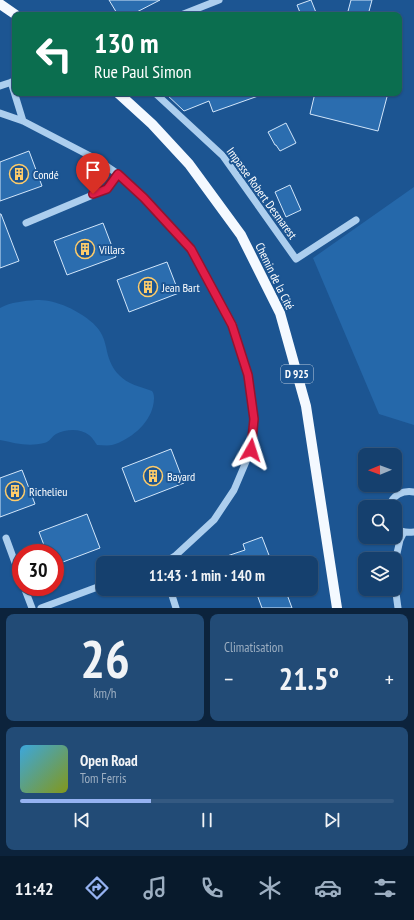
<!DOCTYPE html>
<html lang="fr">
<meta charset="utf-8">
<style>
body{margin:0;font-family:"PT Sans Narrow",sans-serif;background:#224b76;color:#f1f3f6;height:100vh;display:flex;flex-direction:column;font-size:15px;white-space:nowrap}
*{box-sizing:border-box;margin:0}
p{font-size:13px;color:#9dafc2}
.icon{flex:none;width:22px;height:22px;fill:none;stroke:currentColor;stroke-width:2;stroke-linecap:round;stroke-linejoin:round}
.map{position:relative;height:608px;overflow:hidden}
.drawer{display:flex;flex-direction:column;gap:6px;padding:6px;background:#0c233c;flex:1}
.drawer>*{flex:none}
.banner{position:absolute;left:12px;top:12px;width:390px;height:84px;border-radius:8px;box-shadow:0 1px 3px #0004,0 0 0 1px #345981;background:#0b6e4f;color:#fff;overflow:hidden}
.needle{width:26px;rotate:269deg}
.tools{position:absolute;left:358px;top:448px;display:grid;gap:8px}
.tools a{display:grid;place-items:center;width:44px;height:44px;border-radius:8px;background:#15406e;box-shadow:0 1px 3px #0004,0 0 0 1px #345981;font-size:20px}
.speed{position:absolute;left:12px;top:544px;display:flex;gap:8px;font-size:20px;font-weight:700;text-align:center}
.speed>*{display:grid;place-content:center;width:52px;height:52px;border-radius:50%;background:#15406e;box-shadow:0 1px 3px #0004,0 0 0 1px #345981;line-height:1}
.speed .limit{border:6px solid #d22;background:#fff;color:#111}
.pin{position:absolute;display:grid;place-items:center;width:34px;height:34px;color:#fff;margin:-41px -17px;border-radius:50% 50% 50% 0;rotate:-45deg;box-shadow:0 0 4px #0007}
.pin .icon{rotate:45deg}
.me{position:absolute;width:44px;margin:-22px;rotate:6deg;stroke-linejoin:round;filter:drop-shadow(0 0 3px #0008)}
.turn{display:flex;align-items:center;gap:14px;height:84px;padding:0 16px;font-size:18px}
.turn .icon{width:52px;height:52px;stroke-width:2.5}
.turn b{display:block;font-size:28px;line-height:34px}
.big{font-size:30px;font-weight:700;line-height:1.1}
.drawer .card{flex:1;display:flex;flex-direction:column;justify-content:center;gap:6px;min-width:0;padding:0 14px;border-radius:8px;background:#224b76}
.drawer .dial{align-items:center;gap:0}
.dial b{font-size:52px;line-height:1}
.song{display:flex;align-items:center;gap:12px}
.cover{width:48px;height:48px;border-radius:6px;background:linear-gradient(135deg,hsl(200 70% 55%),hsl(70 70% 35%))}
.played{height:4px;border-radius:2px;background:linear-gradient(90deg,#95b2f1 35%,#345981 35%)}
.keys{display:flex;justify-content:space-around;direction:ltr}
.heat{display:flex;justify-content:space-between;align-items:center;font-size:22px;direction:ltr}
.drawer .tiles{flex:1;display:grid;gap:6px;grid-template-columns:1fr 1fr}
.card:last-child{grid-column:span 2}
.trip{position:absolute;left:96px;top:556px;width:222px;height:40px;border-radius:8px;background:#15406e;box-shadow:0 1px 3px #0004,0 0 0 1px #345981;font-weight:700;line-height:40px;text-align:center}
.tabs{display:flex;height:64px;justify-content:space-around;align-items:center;background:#081a2c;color:#9dafc2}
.tabs .icon{width:28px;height:28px}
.tabs .active{color:#95b2f1}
.tabs b{font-size:18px;color:#f1f3f6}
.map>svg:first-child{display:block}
.green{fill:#2568aa}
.building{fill:#2b6daf;stroke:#d2e6fa}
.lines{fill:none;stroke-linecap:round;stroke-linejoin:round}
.minor{stroke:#acceee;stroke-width:7}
.major{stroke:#f4f9ff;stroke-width:10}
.route-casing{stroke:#92132f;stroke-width:10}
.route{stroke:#e11d48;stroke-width:7}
.labels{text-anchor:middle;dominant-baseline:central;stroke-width:4;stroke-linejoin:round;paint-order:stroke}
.shield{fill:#1c5592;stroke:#bbccde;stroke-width:1}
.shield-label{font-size:11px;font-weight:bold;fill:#fff}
.poi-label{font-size:12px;fill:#fff;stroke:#1c5592;text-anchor:start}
.street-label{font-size:12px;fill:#fff;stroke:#1c5592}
</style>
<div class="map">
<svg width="414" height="608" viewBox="0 0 414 608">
<rect width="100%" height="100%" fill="#1c5592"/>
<!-- green -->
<path class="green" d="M414,187v238l-35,-11 -66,-156z
M36,300c4,0 9,0 13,1 17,3 46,18 53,34 2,4 3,8 4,12 2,10 5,20 13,28 8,9 22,12 33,16 3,4 2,10 1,15 -4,18 -23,34 -41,39 -5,1 -10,0 -15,0 -2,-3 -5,-8 -8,-10 -9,-7 -23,-6 -33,-1 -5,3 -6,8 -12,9 -16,4 -29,0 -44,-3v-132c11,-6 24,-7 36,-8z"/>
<!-- building -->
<path class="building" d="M109,0h51l-29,15h-13z
M311,0l6,15h-16l-4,-10z
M351,0h21l-4,15h-21z
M165,93h96v2l-48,17 -4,-11 -25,10z
M315,93h73l-10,38 -68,-17z
M286,123l10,20 -16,8 -4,-6h-1l-7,-13z
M29,151l13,35 -42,15v-39z
M290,185l11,25 -15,7 -11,-25z
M0,214h1l18,47 -19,7z
M103,223l13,34 -49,18 -13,-34z
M167,262l12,31 -50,19 -12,-32z
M171,449l13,34 -49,19 -13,-34z
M22,470l13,34 -35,13v-39z
M87,514l13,34 -45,17v-12h-8l-8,-21z
M262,537l10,26h-59l-1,-2 33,-11 -2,-6z
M255,589h30l7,19h-30z"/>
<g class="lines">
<!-- minor -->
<path class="minor" d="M181,15l38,-15
M11,82l12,39
M0,86l15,-5
M155,93l68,63 73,103 60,-39
M0,113l23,8 73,38 22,15 26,24 47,51 42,76 15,50 6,44 -3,31 -17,40 -20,30 -39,36 -11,7
M26,223l81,-34 11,-15
M389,507c3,-12 14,-17 25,-15
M395,527c5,5 12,6 19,5
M6,538l15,41
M395,562l5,-22 4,-8
M395,586l3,22
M24,587l8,21
M170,589l6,19
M41,608l62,-23"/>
<!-- major -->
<path class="major" d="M0,4l16,11
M118,93l34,31 37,40 52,71 39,78 26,93 31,202"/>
</g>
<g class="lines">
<defs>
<path id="route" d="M93,194l14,-5 11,-15 26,24 47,51 41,76 16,50 6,44 -3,31"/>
</defs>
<!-- route casing -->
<use href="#route" class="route-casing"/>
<!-- route -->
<use href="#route" class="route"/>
</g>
<!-- icons -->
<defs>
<symbol id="building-ring" viewBox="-11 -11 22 22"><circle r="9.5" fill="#1c5592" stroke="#fecc6a" stroke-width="1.5"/><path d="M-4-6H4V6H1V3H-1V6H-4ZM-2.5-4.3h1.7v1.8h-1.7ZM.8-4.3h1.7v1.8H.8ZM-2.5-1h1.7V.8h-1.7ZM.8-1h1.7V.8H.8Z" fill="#fecc6a"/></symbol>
</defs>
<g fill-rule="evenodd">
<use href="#building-ring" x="8" y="163" width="22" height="22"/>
<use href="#building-ring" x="74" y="238" width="22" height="22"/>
<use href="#building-ring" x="137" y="276" width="22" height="22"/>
<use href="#building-ring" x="142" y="465" width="22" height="22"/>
<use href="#building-ring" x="4" y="480" width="22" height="22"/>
</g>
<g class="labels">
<!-- shield labels -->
<rect class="shield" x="281" y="365" width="32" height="18" rx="3"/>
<g class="shield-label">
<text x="297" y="374">D 925</text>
</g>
<!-- poi labels -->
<g class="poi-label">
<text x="33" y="174">Condé</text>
<text x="99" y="249">Villars</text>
<text x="162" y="287">Jean Bart</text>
<text x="167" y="476">Bayard</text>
<text x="29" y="491">Richelieu</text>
</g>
<!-- street labels -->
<g class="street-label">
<text transform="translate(262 193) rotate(54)">Impasse Robert Desmarest</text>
<text transform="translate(275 276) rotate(64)">Chemin de la Cité</text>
</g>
</g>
</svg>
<div class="tools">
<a><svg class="needle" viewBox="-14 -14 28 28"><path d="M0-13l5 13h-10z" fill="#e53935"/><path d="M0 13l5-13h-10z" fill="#9dafc2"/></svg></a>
<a><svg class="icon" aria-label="search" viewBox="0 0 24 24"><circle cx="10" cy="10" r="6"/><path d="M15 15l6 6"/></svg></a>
<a><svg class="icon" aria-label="layers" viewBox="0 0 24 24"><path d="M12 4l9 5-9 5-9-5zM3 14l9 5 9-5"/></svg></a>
</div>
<div class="speed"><div class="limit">30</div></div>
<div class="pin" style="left:93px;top:194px;background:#d93025"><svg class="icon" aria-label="arrive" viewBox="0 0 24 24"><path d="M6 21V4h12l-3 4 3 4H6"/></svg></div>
<svg class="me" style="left:251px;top:450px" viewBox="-20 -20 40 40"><path d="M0-17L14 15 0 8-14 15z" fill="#e11d48" stroke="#fff" stroke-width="4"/></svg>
<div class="trip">11:43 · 1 min · 140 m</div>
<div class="banner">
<div class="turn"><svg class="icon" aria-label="left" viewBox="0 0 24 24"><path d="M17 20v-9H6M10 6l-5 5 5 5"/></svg><div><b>130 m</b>Rue Paul Simon</div></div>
</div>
</div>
<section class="drawer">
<div class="tiles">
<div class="card dial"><b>26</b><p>km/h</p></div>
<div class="card"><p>Climatisation</p>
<div class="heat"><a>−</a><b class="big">21.5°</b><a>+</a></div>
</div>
<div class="card">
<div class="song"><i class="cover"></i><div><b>Open Road</b><p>Tom Ferris</p></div></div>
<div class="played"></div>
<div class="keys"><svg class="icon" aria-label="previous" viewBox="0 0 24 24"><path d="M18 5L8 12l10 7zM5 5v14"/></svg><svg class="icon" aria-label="pause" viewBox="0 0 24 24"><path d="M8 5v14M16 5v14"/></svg><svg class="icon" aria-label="next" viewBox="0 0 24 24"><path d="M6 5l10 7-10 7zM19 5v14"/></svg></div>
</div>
</div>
</section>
<nav class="tabs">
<b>11:42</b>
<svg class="icon active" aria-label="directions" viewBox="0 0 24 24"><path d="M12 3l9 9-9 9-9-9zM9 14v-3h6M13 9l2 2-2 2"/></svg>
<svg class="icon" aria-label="music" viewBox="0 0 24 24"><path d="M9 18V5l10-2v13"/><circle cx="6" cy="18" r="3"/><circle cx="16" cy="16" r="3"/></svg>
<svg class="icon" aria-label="phone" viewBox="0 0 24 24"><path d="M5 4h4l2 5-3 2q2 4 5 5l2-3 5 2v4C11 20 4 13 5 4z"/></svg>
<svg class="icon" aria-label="climate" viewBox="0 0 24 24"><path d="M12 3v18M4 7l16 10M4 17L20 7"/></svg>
<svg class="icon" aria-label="car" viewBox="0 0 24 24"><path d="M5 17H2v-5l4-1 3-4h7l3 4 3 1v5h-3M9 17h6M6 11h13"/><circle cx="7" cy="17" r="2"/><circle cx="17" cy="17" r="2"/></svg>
<svg class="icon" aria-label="filters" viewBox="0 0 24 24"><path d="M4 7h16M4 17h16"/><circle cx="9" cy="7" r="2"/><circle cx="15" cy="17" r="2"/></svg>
</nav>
